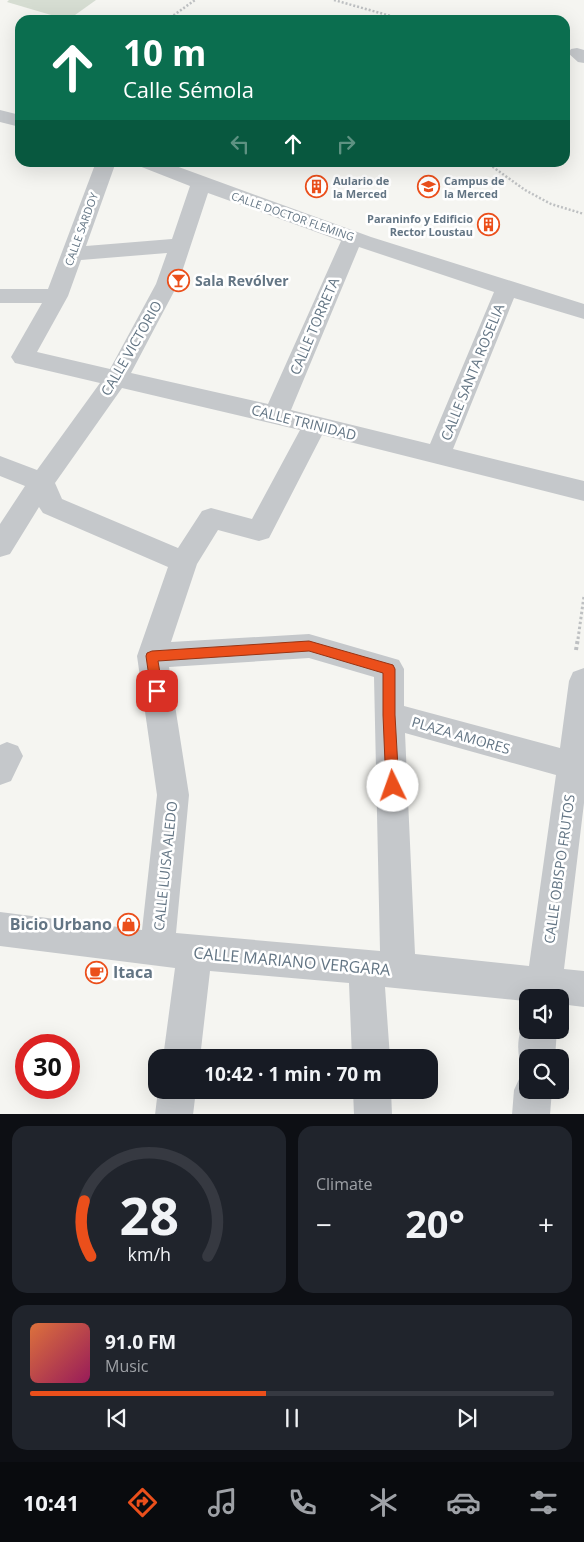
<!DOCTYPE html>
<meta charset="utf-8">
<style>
body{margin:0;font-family:"Open Sans",sans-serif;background:#20242c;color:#f1f3f6;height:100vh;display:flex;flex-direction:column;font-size:19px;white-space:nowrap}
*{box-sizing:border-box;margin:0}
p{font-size:16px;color:#9ea1a6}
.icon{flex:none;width:28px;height:28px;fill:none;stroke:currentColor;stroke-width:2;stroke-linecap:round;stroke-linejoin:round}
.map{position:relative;height:1114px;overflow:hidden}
.side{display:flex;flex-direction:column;gap:12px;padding:12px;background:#0d0f14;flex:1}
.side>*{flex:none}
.hud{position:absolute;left:15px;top:15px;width:555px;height:152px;border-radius:15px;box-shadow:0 5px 20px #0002;background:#0b6e4f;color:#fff;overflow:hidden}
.fabs{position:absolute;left:519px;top:989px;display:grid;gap:10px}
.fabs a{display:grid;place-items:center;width:50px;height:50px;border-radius:10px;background:#171b24;box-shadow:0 5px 20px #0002;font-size:25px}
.speed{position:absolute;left:15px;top:1034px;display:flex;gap:10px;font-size:25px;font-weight:700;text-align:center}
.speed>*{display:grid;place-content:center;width:65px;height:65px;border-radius:50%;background:#171b24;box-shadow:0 5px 20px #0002;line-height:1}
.speed .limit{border:8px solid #d22;background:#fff;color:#111}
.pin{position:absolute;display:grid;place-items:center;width:42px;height:42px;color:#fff;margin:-21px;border-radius:10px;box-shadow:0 2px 8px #0006}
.me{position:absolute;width:55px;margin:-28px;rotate:357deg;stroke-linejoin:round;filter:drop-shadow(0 0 4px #0008)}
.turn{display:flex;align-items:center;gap:18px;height:105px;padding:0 25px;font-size:22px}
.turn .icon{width:65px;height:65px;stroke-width:2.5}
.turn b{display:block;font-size:35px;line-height:42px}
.lanes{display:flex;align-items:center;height:48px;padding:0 25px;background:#0003;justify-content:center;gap:25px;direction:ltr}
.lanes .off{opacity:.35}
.big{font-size:38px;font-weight:700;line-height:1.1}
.side .widget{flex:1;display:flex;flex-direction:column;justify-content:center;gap:8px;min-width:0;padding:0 18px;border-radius:15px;background:#20242c}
.side .dial{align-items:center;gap:0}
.dial svg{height:130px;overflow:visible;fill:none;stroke:#363941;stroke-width:7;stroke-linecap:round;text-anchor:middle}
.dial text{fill:#f1f3f6;stroke:none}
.song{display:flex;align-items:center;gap:15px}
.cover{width:60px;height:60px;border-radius:8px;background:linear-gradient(135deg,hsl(20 70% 55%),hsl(330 70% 35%))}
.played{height:5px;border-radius:2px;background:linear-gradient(90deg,#eb4f1b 45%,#363941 45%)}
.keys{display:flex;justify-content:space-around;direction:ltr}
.heat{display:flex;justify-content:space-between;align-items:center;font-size:28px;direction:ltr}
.side .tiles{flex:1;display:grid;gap:12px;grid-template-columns:1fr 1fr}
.widget:last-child{grid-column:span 2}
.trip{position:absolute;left:148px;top:1049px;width:290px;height:50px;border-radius:15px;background:#171b24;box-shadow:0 5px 20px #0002;font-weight:700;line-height:50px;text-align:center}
.tabs{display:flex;height:80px;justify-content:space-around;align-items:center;background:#090b0e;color:#9ea1a6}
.tabs .icon{width:35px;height:35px}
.tabs .on{color:#eb4f1b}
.tabs b{font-size:22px;color:#f1f3f6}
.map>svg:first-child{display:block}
.green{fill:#d6ddd2}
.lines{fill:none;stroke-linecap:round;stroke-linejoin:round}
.path-far2{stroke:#bec0c2;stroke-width:2.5;stroke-dasharray:2 2;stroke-linecap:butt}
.path-far1{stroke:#bec0c2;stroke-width:3;stroke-dasharray:2.5 2.5;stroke-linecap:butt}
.path{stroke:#bec0c2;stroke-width:4;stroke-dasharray:3 3;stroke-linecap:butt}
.minor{fill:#c5c8cb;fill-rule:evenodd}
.route{fill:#eb4f1b;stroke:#993312}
.labels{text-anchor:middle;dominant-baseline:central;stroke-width:5;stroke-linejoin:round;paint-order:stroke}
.far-poi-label{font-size:11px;font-weight:bold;fill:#637584;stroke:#fff;text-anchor:start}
.far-street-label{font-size:11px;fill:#637584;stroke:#fff}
.poi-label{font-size:14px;font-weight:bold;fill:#637584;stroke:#fff;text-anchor:start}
.street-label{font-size:14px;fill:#637584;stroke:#fff}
.near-poi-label{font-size:16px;font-weight:bold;fill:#637584;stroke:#fff;text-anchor:end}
.near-street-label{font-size:16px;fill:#637584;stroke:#fff}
</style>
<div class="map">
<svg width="584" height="1115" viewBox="0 0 584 1115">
<rect width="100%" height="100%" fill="#f5f5f1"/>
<!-- green -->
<path class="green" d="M9,0h87l-28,20 -61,-18z"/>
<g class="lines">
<!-- path-far2 -->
<path class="path-far2" d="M334,0l71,20
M167,20l28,-20
M486,162l39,28 26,14 33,10"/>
<!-- path-far1 -->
<path class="path-far1" d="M578,639l6,-43"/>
<!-- path -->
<path class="path" d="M576,650l2,-12"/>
<!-- minor -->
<path class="minor" d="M577,48l7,2v13l-6,-1 -10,-9 3,-4z
M0,110l20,5v12l-20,-5z
M96,162h20l-30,84 86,-7 18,-53 -51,-20 -3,-4h29l206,75 213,67v15l-70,-21 -61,151 131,32v20l-262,-66 -53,103 -10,3 -41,-11 -21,34 -26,78 138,-8 90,26 5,9v37l156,42 9,-67 4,-9 11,-4v135l-20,166 20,2v36l-24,-3v-6h-32v8l-3,-5 -140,-14 5,71h-38l-3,-75 -139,-12 -10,87h-37l12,-90 -175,-22v-34l142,18 15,-135 -20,-139 31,-89 -125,-54 -4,-6 -29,47 -10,3v-33l25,-38 -25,-10v-20l37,14 63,-87 -85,-20 -4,-6 31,-54h-42v-14h48zM208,193l133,48 -73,163 -137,-31 47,-89zM359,247l135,45 -64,152 -139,-34zM167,253l-11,31 -46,85 -73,-17 31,-56 13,-36zM122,388l178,42 -48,89 -41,-11 -9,3 -24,37 -116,-49 -7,-16zM309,658l65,19 6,274 -204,-18 13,-138 -20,-128zM405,733l151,42 -27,191 -114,-12z
M7,742l11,4 5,10 -12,25 -11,4v-40z
M528,1016v14h29l-2,28h-27v15l-5,-2c-7,-16 -7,-40 5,-55z
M528,1073v17h24l-2,25h-38l2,-25 6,-13z
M158,1090h38l-3,25h-38z
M353,1090h38l1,25h-38z"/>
</g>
<!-- route -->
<path class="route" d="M309,641l84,24 2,4v46l4,71 -2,5 -4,1 -5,-1 -2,-5 -3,-71v-42l-74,-22 -151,10 5,30 -2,4 -4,1 -4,-1 -2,-4 -5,-35 1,-3 5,-2z"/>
<!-- icons -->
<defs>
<symbol id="building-ring" viewBox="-11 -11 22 22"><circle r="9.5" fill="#fff" stroke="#eb4f1b" stroke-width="1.5"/><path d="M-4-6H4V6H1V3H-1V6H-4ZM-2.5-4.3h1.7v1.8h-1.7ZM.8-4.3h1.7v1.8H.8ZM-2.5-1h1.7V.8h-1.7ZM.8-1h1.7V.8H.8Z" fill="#eb4f1b"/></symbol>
<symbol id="university-ring" viewBox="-11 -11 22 22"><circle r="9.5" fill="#fff" stroke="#eb4f1b" stroke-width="1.5"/><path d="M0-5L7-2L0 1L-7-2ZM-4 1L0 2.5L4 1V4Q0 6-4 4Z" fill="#eb4f1b"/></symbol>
<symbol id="bar-ring" viewBox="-11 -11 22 22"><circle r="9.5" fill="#fff" stroke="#eb4f1b" stroke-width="1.5"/><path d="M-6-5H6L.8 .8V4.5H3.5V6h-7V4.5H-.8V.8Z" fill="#eb4f1b"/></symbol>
<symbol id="shop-ring" viewBox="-11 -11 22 22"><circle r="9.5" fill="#fff" stroke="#eb4f1b" stroke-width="1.5"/><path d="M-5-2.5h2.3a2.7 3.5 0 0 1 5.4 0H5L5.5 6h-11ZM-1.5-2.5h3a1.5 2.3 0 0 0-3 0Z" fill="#eb4f1b"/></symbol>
<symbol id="cafe-ring" viewBox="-11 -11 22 22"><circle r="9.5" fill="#fff" stroke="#eb4f1b" stroke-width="1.5"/><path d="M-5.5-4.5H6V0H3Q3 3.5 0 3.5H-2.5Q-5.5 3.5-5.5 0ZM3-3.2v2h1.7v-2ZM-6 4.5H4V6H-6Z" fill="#eb4f1b"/></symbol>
</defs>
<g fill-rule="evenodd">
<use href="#building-ring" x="304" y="174" width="25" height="25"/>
<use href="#university-ring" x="416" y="174" width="25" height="25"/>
<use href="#building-ring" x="476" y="212" width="25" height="25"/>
<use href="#bar-ring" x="166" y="268" width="25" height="25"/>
<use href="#shop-ring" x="116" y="912" width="25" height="25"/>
<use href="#cafe-ring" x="84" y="960" width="25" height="25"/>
</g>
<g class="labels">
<!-- far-poi labels -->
<g class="far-poi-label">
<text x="333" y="180">Aulario de<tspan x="333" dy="13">la Merced</tspan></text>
<text x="444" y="180">Campus de<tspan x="444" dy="13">la Merced</tspan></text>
<text x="473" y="218" text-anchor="end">Paraninfo y Edificio<tspan x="473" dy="13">Rector Loustau</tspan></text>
</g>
<!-- far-street labels -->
<g class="far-street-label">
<text transform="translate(293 216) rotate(19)">CALLE DOCTOR FLEMING</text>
<text transform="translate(81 229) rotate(-70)">CALLE SARDOY</text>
</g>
<!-- poi labels -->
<g class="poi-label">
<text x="195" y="280">Sala Revólver</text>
</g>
<!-- street labels -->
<g class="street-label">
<text transform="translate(314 326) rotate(-67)">CALLE TORRETA</text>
<text transform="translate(131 348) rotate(-60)">CALLE VICTORIO</text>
<text transform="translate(472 372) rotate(-68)">CALLE SANTA ROSELIA</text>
<text transform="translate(304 422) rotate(14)">CALLE TRINIDAD</text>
<text transform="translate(461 735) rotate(16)">PLAZA AMORES</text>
<text transform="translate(165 866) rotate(-84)">CALLE LUISA ALEDO</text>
<text transform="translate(559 869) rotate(-82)">CALLE OBISPO FRUTOS</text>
</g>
<!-- near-poi labels -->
<g class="near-poi-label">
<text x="112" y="924">Bicio Urbano</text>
<text x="113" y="972" text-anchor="start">Itaca</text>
</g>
<!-- near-street labels -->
<g class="near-street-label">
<text transform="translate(292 961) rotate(5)">CALLE MARIANO VERGARA</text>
</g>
</g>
</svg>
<div class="fabs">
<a><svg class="icon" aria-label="sound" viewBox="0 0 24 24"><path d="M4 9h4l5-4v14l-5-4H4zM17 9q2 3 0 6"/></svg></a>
<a><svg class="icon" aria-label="search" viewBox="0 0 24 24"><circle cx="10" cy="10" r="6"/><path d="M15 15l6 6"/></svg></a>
</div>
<div class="speed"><div class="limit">30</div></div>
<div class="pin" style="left:157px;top:691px;background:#d93025"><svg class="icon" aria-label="arrive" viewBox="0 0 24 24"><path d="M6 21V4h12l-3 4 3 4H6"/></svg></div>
<svg class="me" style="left:393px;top:786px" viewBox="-20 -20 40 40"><circle r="19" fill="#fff"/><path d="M0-13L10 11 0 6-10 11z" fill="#eb4f1b"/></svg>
<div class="trip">10:42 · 1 min · 70 m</div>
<div class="hud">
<div class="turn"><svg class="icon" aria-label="ahead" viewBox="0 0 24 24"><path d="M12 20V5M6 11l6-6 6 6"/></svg><div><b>10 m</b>Calle Sémola</div></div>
<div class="lanes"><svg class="icon off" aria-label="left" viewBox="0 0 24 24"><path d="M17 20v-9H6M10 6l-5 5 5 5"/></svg><svg class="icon" aria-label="ahead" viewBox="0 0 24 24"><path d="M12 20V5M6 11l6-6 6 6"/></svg><svg class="icon off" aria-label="right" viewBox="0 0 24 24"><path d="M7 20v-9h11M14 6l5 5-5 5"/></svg></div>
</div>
</div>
<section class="side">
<div class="tiles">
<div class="widget dial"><svg viewBox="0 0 100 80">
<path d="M14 69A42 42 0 1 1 86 69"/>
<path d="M14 69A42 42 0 0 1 10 35" stroke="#eb4f1b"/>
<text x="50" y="56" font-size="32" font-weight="700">28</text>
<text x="50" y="72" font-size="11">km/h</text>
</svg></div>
<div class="widget"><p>Climate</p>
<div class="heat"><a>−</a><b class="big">20°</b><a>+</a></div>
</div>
<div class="widget">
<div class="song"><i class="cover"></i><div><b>91.0 FM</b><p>Music</p></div></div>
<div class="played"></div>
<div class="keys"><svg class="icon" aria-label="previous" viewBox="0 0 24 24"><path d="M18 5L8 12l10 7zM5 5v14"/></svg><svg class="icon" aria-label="pause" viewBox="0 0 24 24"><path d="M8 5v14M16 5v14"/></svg><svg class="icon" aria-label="next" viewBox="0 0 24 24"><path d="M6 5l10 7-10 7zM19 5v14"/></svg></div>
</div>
</div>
</section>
<nav class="tabs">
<b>10:41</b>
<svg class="icon on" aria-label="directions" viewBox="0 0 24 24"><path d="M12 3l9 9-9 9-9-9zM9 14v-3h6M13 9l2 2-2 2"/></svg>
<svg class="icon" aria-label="music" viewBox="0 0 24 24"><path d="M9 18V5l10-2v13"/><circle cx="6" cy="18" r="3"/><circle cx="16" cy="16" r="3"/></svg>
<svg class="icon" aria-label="phone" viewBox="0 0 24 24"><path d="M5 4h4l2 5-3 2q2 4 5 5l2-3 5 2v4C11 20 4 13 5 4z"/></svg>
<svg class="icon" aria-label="climate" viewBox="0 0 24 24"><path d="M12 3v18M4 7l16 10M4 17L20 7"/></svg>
<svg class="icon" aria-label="car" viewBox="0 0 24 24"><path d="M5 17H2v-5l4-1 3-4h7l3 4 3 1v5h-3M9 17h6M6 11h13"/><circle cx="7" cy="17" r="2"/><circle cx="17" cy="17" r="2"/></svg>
<svg class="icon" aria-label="filters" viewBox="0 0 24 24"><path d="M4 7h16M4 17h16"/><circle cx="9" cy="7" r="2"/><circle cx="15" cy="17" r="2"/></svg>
</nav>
